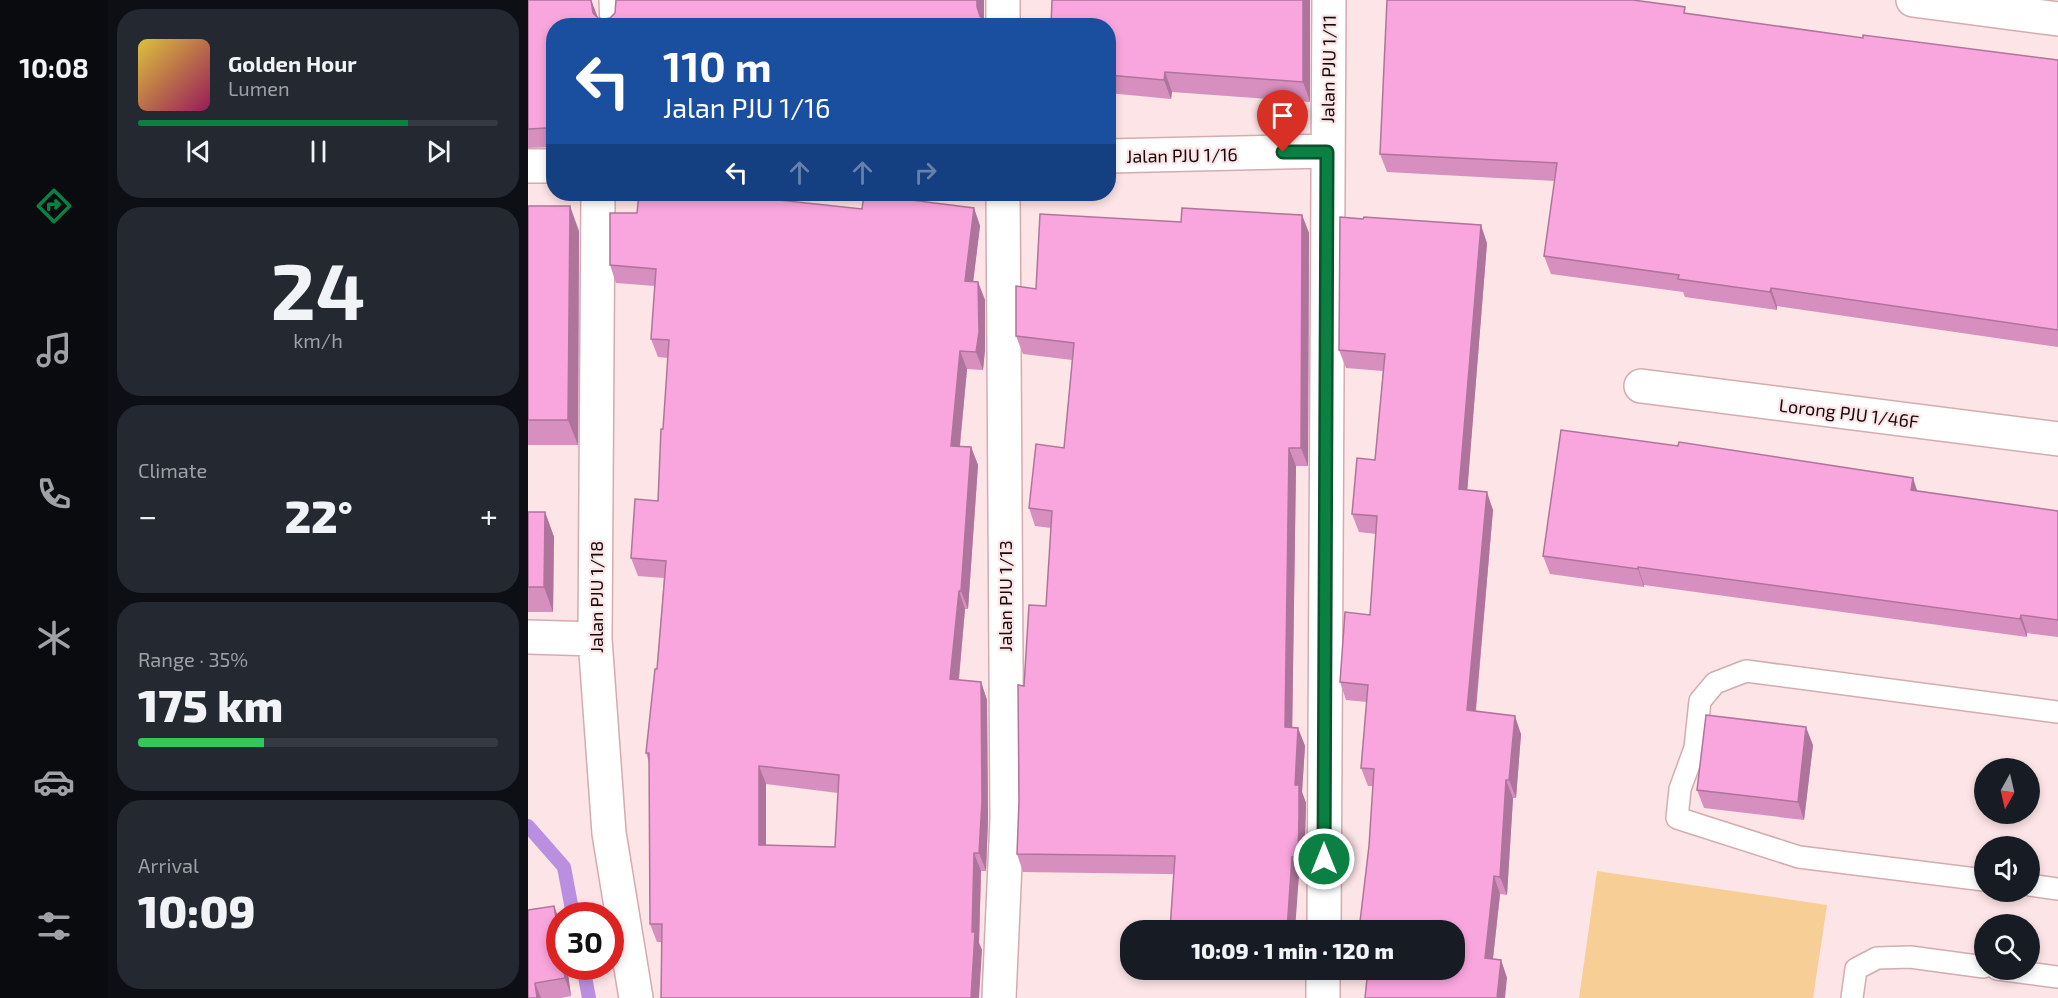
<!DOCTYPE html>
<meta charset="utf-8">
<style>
body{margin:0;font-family:"Exo 2",sans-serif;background:#242831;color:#f1f3f6;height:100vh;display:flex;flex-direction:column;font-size:22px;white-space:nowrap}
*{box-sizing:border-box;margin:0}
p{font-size:20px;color:#9ea1a6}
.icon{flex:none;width:33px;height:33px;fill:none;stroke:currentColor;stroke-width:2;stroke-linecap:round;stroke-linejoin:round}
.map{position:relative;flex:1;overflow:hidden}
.sheet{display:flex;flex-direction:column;gap:9px;padding:9px;background:#0d0f14;width:420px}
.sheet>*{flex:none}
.top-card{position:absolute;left:18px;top:18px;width:570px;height:183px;border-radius:24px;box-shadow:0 3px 9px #0003;background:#1a4fa0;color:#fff;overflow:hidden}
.needle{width:39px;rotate:188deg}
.controls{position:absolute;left:1446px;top:758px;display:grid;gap:12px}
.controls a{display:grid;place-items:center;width:66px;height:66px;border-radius:50%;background:#171b24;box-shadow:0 3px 9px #0003;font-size:30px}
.speed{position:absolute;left:18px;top:902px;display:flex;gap:12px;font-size:30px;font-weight:700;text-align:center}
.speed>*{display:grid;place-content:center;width:78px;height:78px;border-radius:50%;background:#171b24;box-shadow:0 3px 9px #0003;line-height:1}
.speed .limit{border:9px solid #d22;background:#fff;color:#111}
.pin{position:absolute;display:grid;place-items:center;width:51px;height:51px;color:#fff;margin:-62px -26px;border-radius:50% 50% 50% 0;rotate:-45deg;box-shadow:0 0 6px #0007}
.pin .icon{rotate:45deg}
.me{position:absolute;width:66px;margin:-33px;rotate:0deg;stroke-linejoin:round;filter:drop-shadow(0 0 4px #0008)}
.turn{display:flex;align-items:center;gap:21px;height:126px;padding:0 18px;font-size:27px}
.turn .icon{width:78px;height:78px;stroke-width:2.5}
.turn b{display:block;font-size:42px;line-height:51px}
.lanes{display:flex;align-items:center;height:57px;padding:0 18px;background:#0003;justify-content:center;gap:30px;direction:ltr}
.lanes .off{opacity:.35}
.big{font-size:45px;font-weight:800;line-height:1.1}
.sheet .tile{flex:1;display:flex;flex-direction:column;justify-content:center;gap:9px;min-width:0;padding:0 21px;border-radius:24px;background:#242831}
.sheet .dial{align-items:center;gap:0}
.dial b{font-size:78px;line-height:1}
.song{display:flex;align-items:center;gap:18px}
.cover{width:72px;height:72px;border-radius:9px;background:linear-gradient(135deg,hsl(50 70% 55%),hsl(330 70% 35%))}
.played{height:6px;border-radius:3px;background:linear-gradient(90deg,#0b8043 75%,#363941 75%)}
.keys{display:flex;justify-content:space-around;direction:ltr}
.heat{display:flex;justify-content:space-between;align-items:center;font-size:33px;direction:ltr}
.charge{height:9px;border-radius:4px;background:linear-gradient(90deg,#34c759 35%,#363941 0)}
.trip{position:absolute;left:592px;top:920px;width:345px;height:60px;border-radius:24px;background:#171b24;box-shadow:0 3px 9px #0003;font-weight:800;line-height:60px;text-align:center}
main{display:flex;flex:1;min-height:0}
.dock{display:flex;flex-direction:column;width:108px;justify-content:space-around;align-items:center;background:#090b0e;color:#9ea1a6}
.dock .icon{width:42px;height:42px}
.dock .on{color:#0b8043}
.dock b{font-size:27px;color:#f1f3f6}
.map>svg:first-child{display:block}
.pitch{fill:#f8ce97}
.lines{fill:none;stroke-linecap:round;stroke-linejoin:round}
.stream{stroke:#ba8fdf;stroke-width:14}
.service-casing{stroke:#d3acb0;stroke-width:24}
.minor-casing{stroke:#d3acb0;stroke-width:36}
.service{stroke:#fff;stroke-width:21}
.minor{stroke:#fff;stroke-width:33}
.wall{fill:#d78fbf;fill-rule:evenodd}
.shaded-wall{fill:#af749b}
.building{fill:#faa6de;stroke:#af749b;stroke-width:1.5;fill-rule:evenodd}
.route-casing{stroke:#07532c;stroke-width:15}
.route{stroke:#0b8043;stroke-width:10}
.labels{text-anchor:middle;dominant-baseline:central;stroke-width:4.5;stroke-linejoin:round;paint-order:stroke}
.street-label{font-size:18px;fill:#15090a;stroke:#fde4e6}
</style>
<main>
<nav class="dock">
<b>10:08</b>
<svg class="icon on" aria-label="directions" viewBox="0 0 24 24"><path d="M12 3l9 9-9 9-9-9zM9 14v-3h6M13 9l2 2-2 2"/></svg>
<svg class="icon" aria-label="music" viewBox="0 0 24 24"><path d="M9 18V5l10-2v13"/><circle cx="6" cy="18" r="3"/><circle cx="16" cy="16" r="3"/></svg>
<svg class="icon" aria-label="phone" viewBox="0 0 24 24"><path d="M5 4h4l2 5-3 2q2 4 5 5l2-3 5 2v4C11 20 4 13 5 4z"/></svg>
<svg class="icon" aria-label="climate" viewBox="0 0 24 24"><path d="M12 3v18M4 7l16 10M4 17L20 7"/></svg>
<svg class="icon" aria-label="car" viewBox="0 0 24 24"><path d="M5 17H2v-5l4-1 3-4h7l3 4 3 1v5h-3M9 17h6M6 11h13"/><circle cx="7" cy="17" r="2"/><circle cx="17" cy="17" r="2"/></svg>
<svg class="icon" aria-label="filters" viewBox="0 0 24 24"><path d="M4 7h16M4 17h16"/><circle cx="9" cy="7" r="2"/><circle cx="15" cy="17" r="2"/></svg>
</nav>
<section class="sheet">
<div class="tile">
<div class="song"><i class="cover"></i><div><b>Golden Hour</b><p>Lumen</p></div></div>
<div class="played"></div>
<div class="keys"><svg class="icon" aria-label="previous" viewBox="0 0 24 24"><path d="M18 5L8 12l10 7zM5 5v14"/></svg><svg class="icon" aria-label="pause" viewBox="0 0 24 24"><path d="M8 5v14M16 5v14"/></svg><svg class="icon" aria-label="next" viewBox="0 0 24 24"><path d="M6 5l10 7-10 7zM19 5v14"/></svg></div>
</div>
<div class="tile dial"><b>24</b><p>km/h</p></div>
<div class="tile"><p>Climate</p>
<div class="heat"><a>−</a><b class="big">22°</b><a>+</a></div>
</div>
<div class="tile"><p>Range · 35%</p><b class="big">175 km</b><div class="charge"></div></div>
<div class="tile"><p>Arrival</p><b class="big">10:09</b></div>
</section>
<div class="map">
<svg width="1530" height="998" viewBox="0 0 1530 998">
<rect width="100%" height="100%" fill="#fde4e6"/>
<!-- pitch -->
<path class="pitch" d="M1069,871l230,34 -14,93h-234z"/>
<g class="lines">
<!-- stream -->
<path class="stream" d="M0,826l36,41 9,48
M55,966l6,32"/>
<defs>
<path id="service" d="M82,0l1,26
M1456,880l-185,-23 -122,-39 3,-29 15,-41 5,-47 15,-18 31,-12 312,41
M1502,885l28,4
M1469,969l61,8
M1324,998l4,-29 21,-11 33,-1 74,10"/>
<path id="minor" d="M1385,0l145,19
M475,26v-26
M580,156l219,-5
M0,166h26
M70,194l-3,445 14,194 27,165
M1113,386l417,53
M0,637l67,2
M796,930l5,-930
M471,998l8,-179 -4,-625
M795,998v-29"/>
</defs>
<!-- service casing -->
<use href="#service" class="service-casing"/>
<!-- minor casing -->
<use href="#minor" class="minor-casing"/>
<!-- service -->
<use href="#service" class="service"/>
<!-- minor -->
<use href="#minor" class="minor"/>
</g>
<!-- wall -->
<path class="wall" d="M0,0h63l7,18 6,1 6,-1 5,-5 1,-13h368v20l-430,6v121l-26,1z
M524,0h258v102l-138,-10 -1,7 -63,-6v-67z
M1159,14l176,24 195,22v287l-281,-41v4l-92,-13 -2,-5 -132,-18 -7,-18 11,-75 -168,-9 -7,-18z
M0,206l51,25 -1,214h-50z
M446,208l6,18 -7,56h5l7,18v50l-2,20 -16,-1 -7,77 11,1 7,18 -10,144h-3l-6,71 22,2 6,18 1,119 -2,52h-5l-2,72 3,7 -325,-8 -7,-18 -1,-162 -3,-9 11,-84 7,-91 -26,-2 -7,-18 27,-57 10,-143 -10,-1 -7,-18 4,-53 -39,-3 -6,-18 252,-56zM238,784l72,9 -3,54 -69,-2z
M774,215l7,18 -1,233h-12l-4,261 6,1 7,18 -3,46 4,11 -2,73 -281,-4 -6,-18 7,-168 22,-80 5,-78 -16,-2 -6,-18 35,-60 8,-88 -49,-6 -7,-18 20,-47 145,-67z
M959,243l-20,247 26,20 -17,201 45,23 -5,64h-3l-6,97 -7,-1 -7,65 8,1 6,18 -52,-48h-96l10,-84 4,-60h-5l-7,-18 6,-66 -21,-2 -6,-18 30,-67 6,-81 -17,-2 -7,-18 23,-54 8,-89 -37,-3 -7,-18z
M1390,491l140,20v126l-31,-4v4l-383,-52v2l-94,-13 -7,-18z
M0,512h17l9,25 -1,75h-25z
M1285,745l-9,75 -100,-12 -7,-18z
M0,910l39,56 4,30 -10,2h-33z"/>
<!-- shaded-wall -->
<path class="shaded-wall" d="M63,0l7,18 -5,-5z
M449,0h7v26l-4,-10 -3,-9z
M775,0h7v102l-7,-20z
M637,72l7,20 -1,7 -7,-19z
M42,206l9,25 -1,214 -10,-25z
M446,208l6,18 -9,73 -6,-18z
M774,215l7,18 -1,233 -7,-18z
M953,225l6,18 -21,264 -7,-18z
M450,282l7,18v50l-2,20 -7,-18z
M1243,288l6,18v4l-7,-18z
M432,351l7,18 -9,95 -7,-18z
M443,447l7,18 -10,144 -7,-18z
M761,448l7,18 -4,279 -7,-18z
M1385,478l6,18 -8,-6z
M959,492l6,18 -19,218 -7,-18z
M17,512l9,25 -1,75 -9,-25z
M1110,567l6,18v2l-6,-18z
M431,591l6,18 -8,88 -7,-18z
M1493,615l6,18v4l-7,-18z
M453,682l6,18 1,119 -2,52 -7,-18z
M987,716l6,18 -5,64 -7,-18z
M1278,727l7,18 -9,75 -6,-18z
M770,728l7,18 -3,46 4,11 -2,73 -6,-18 -3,-73z
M231,766l7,18v79l-7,-18z
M978,780l7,18 -6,97 -7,-18z
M446,853l7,18 -2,72 3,7 -3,48h-8z
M764,857l7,18 -4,55h-8z
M966,876l6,18 -9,82 -6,-18z
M26,906l6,15v23z
M973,960l6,18 -2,20h-8z
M35,966h4l4,30 -6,-18z
M7,983l6,15h-4z"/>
<!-- building -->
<path class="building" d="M0,0h63l2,13 5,5 6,1 6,-1 5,-5 1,-13h361v7l3,9 7,7 10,2 -443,1v104l-7,-2 -19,1z
M524,0h251v82l-138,-10 -1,8 -56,-5v-49h-57z
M859,0h246l52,7 -1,6 179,25v-3l195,25v270l-287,-42 -1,4 -92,-13 1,-4 -135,-19 13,-93 -177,-9z
M111,194h14l86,6 1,-4 122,13 2,-15 110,14 -9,73 13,1 1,50 -3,20 -16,-1 -9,95 20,1 -10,144h-2l-9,88 31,3 1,119 -3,52h-5l-2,79h3l-4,66h-310l1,-74h-12l-1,-171h-3l9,-84h2l9,-108 -35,-3 4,-59 23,2 3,-72h2l6,-89 -18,-1 5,-70 -46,-4v-52h27zM231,766l80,9 -4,72 -76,-2z
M0,206h42l-2,214h-40z
M654,208l120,7 -1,233h-12l-4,279 13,1 -3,57h4v31l-1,42 -6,-1 -5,73h-117l5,-74 -158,-2 2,-53 -1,-116 6,1 5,-81 17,1 6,-95 -23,-3 7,-64 28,4 10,-105 -58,-7v-50l20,3 4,-75 141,8z
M812,217l23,2 1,-2 117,8 -22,264 28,3 -20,218 48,6 -6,64h-3l-6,97 -6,-1 -9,82 16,2 -4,38h-132l3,-29h87v-39h-96l10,-84 5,-77 -13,-1 7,-83 -28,-3 5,-70 25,3 7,-99 -25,-2 5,-56 18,2 10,-106 -46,-4z
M1033,430l117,16 1,-4 234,36 -2,12 147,21v109l-37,-5 -1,4 -382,-52v2l-95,-13z
M0,512h17l-1,75h-16z
M1178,715l100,12 -8,75 -101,-12z
M26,906l6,38v22h3l2,12 -30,5 2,15h-9v-88z"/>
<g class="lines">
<defs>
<path id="route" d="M755,152h44l-3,707"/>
</defs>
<!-- route casing -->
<use href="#route" class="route-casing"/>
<!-- route -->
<use href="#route" class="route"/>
</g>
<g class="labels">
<!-- street labels -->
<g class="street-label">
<text transform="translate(800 69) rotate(-89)">Jalan PJU 1/11</text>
<text transform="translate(654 155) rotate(-1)">Jalan PJU 1/16</text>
<text transform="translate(1321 413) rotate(7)">Lorong PJU 1/46F</text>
<text transform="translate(477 596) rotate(-90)">Jalan PJU 1/13</text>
<text transform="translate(68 597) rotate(-90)">Jalan PJU 1/18</text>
</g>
</g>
</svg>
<div class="controls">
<a><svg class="needle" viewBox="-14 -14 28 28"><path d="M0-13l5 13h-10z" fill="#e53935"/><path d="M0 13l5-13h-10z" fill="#9ea1a6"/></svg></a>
<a><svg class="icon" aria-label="sound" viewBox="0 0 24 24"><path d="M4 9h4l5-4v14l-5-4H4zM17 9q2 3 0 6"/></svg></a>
<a><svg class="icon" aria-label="search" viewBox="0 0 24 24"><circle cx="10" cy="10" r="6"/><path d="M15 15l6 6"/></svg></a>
</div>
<div class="speed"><div class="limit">30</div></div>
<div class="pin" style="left:755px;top:152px;background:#d93025"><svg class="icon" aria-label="arrive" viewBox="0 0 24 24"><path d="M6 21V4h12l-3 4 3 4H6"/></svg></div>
<svg class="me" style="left:796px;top:859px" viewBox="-20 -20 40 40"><circle r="17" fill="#0b8043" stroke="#fff" stroke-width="3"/><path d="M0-11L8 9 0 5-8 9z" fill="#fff"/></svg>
<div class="trip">10:09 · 1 min · 120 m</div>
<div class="top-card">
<div class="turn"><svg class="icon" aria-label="left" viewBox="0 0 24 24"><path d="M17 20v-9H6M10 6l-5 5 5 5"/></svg><div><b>110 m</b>Jalan PJU 1/16</div></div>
<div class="lanes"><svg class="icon" aria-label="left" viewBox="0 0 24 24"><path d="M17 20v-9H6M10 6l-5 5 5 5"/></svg><svg class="icon off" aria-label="ahead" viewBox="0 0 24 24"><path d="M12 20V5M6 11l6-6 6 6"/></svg><svg class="icon off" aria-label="ahead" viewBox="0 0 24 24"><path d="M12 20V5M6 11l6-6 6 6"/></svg><svg class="icon off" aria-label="right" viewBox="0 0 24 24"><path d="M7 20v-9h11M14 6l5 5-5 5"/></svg></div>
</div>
</div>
</main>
